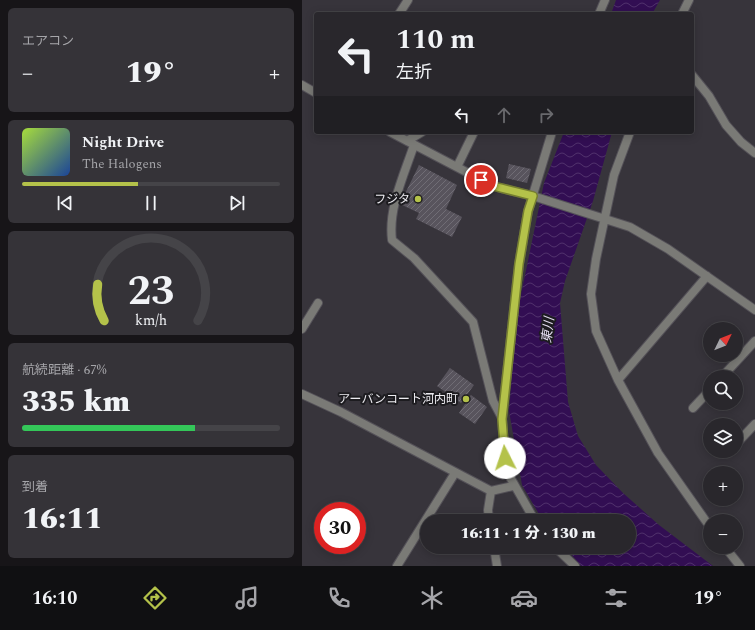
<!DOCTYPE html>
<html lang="ja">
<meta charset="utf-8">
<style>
body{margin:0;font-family:Spectral,"Noto Sans JP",serif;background:#353338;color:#f1f3f6;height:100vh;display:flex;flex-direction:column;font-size:15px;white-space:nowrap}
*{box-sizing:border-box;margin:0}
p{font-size:13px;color:#a5a5a9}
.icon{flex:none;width:22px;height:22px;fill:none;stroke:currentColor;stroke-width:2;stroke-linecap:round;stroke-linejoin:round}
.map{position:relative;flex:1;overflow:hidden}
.details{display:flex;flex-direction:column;gap:8px;padding:8px;background:#171518;width:302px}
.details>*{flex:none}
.hud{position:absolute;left:12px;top:12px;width:380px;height:122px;border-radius:4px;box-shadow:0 2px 10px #0003,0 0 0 1px #454448;background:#29272c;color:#f1f3f6;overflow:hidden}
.needle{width:26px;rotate:47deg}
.buttons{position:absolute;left:401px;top:322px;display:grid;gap:8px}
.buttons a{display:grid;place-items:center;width:40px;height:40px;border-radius:50%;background:#29272c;box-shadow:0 2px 10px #0003,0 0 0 1px #454448;font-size:20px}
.speed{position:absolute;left:12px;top:502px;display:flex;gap:8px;font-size:20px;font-weight:700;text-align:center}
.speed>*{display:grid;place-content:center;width:52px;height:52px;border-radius:50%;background:#29272c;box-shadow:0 2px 10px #0003,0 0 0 1px #454448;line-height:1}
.speed .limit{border:6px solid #d22;background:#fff;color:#111}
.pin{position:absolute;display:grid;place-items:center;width:34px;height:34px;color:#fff;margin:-17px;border:2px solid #fff;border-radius:50%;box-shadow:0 1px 4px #0007}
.me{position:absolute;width:44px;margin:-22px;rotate:356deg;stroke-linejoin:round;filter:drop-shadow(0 0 3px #0008)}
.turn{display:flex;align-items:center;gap:14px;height:84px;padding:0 16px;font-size:18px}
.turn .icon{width:52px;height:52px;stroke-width:2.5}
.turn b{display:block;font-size:28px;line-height:34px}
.lanes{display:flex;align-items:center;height:38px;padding:0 16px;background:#0003;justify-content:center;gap:20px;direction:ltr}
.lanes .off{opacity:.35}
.big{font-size:30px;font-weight:800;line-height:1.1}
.details .card{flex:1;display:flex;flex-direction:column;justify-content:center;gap:6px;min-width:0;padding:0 14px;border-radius:6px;background:#353338}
.details .dial{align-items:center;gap:0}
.dial svg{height:104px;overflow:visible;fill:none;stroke:#454448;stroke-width:7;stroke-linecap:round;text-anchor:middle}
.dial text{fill:#f1f3f6;stroke:none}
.song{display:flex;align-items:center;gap:12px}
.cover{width:48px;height:48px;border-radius:6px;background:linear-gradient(135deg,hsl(80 70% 55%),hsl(220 70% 35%))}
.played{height:4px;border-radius:2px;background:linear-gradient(90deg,#b4c24a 45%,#454448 45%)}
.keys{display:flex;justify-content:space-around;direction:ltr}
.heat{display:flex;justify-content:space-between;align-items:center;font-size:22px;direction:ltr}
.charge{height:6px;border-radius:3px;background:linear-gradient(90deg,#34c759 67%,#454448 0)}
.trip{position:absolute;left:118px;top:514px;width:216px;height:40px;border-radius:20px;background:#29272c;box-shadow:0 2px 10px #0003,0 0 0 1px #454448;font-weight:800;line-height:40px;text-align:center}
.menu{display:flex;height:64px;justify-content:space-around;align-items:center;background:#101012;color:#a5a5a9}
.menu .icon{width:28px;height:28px}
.menu .on{color:#b4c24a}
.menu b{font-size:18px;color:#f1f3f6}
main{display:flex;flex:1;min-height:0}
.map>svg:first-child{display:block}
.water{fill:url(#water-waves)}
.building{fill:url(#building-hatch)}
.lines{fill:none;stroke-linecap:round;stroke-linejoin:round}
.street-casing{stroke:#545158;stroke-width:10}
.street{stroke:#7a7a76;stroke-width:8}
.route-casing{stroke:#757e30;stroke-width:10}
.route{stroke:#b4c24a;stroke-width:7}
.poi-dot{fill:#b4c24a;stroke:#1d1c20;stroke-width:1.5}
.labels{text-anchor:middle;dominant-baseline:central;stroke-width:4;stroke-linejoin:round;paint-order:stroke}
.poi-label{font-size:12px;fill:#ecebf0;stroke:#1d1c20;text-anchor:end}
.water-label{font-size:13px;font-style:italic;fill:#e8e0f5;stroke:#1d1c20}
</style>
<main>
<section class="details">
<div class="card"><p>エアコン</p>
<div class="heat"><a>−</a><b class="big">19°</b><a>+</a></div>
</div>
<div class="card">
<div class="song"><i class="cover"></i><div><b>Night Drive</b><p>The Halogens</p></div></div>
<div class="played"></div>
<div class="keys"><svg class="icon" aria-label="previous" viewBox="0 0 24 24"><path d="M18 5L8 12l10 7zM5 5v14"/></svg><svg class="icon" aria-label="pause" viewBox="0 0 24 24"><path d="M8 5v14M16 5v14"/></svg><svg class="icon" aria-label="next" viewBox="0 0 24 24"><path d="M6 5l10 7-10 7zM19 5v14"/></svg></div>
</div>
<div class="card dial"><svg viewBox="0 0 100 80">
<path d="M14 69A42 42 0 1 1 86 69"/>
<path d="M14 69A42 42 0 0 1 9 41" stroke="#b4c24a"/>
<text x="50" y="56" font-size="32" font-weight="700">23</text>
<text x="50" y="72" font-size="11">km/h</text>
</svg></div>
<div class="card"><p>航続距離 · 67%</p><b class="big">335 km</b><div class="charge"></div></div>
<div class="card"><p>到着</p><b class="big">16:11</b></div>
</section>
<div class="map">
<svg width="453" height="566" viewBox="0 0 453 566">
<defs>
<pattern id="water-waves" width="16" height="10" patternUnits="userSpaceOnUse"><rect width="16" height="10" fill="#320e53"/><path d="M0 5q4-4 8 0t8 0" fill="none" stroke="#50316c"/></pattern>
<pattern id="building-hatch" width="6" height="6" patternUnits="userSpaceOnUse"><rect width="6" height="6" fill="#58545d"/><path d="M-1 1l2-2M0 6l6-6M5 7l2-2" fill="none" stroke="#706d75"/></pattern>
</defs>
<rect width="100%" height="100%" fill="#37343b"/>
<!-- water -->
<path class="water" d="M314,0h44l-8,14h-41z
M262,132h48l-19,69 -28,80 -5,22 8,99 10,34 18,29 27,28 36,32 54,41h-132l-16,-19h64v-26h-86l-21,-36 -13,-74 8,-97 27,-131z"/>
<!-- building -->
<path class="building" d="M207,164l22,5 -4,14 -21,-5z
M117,165l38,20 -11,24 16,8 -10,20 -36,-18 3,-6 -19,-9z
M148,368l24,17 -13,18 -24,-17z
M169,395l16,12 -12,17 -16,-11z"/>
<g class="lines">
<defs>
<path id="street" d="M97,14l9,-14
M297,14l6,-14
M380,14l7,-14
M390,75l17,21 17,29 15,17 14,11
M0,85l14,8
M88,132l103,54 43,11 94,30 38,22 87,61
M328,132l-16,43 -18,84 -5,35 5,37 22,49 40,73 52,74
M105,141l15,-9
M112,145c-10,30 -26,63 -22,95l22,18 59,64 20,79 9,17
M155,167l17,-35
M0,329l16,-26
M420,377l33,-36
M316,380l89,-104
M0,394l39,18 150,79 22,-5
M391,408l17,-18
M436,442l17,-18
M187,521l-1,-11 3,-19
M233,521l-29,-51 -4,-51 17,-155 9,-53 24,-79
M192,547l3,19
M253,547l20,19
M423,547l15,19
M95,566l58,-93"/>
</defs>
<!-- street casing -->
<use href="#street" class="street-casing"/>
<!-- street -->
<use href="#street" class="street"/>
</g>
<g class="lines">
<defs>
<path id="route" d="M179,180l12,6 40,10 -5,15 -9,53 -17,155 3,39"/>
</defs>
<!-- route casing -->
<use href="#route" class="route-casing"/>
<!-- route -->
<use href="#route" class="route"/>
</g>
<!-- markers -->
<g class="poi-dot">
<circle cx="116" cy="199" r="4"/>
<circle cx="164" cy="399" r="4"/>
</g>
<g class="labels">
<!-- poi labels -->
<g class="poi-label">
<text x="108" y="199">フジタ</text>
<text x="156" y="399">アーバンコート河内町</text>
</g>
<!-- water labels -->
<g class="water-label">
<text transform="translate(246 330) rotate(-83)">東川</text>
</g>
</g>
</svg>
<div class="buttons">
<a><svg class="needle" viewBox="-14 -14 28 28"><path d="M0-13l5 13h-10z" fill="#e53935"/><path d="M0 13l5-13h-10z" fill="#a5a5a9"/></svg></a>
<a><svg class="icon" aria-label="search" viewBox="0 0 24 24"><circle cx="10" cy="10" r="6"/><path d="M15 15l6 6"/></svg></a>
<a><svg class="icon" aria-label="layers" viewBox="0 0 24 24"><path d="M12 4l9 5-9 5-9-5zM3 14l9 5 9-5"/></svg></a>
<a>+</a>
<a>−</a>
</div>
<div class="speed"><div class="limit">30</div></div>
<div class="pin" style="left:179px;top:180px;background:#d93025"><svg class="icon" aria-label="arrive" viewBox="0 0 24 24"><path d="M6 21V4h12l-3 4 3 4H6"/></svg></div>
<svg class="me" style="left:203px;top:458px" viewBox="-20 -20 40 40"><circle r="19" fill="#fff"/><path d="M0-13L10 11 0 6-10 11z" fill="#b4c24a"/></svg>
<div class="trip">16:11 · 1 分 · 130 m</div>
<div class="hud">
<div class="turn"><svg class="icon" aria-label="left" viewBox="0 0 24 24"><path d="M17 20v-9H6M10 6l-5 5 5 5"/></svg><div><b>110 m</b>左折</div></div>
<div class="lanes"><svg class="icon" aria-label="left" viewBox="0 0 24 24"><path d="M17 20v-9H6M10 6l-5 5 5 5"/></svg><svg class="icon off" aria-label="ahead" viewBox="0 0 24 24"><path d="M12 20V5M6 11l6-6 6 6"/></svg><svg class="icon off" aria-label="right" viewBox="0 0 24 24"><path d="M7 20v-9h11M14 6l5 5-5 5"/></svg></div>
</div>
</div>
</main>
<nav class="menu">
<b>16:10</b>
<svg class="icon on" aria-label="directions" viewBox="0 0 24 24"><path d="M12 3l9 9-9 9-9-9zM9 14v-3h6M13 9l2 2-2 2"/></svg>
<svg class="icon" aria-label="music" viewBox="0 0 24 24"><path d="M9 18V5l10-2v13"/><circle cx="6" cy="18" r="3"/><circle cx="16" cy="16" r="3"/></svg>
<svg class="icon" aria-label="phone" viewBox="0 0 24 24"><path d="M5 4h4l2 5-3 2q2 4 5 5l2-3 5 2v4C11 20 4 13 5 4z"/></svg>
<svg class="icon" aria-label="climate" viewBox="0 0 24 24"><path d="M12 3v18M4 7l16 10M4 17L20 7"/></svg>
<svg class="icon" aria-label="car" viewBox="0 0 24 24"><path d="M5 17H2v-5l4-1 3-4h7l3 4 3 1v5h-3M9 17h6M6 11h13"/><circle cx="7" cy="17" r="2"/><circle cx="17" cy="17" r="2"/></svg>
<svg class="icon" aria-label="filters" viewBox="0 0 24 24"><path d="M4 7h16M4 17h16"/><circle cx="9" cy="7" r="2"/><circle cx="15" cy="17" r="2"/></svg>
<b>19°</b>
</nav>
